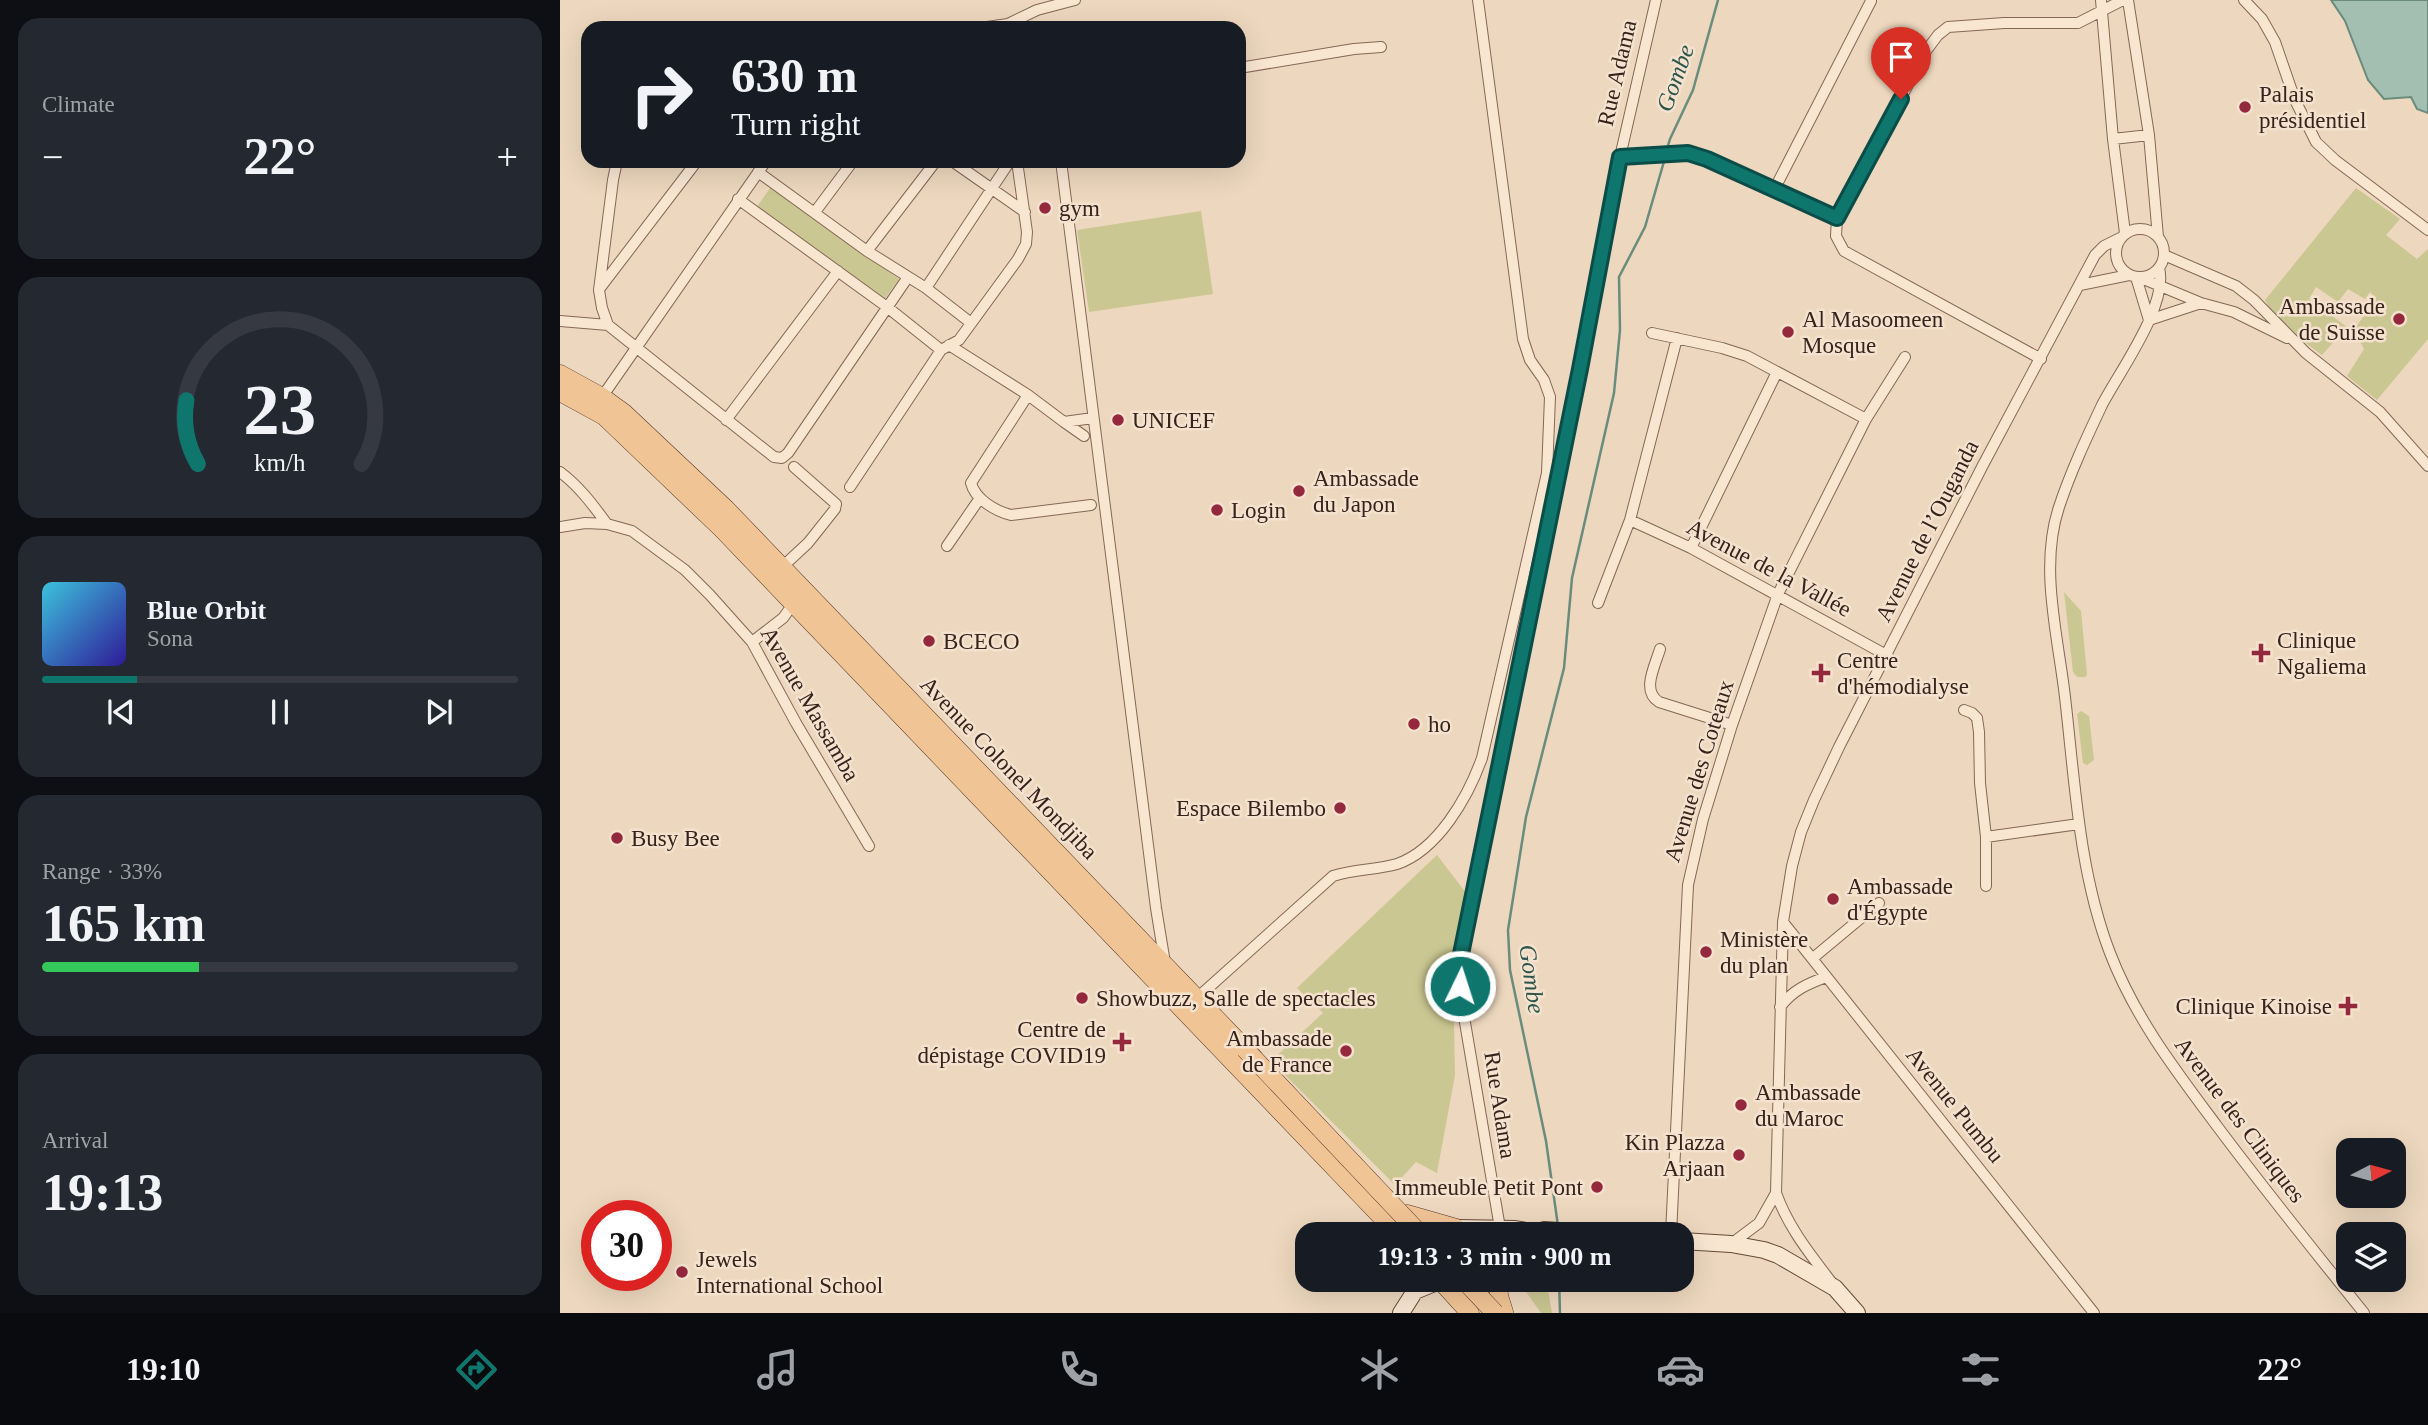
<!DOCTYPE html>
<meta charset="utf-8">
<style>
body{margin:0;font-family:Georgia,serif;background:#242831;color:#f1f3f6;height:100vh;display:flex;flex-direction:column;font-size:26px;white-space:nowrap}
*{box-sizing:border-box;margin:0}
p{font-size:23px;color:#9ea1a6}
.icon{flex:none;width:38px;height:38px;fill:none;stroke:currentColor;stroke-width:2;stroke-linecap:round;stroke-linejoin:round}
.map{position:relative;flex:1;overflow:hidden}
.side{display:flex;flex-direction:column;gap:18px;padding:18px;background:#0d0f14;width:560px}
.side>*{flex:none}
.guide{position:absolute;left:21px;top:21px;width:665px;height:147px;border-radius:21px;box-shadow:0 7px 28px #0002;background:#171b24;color:#f1f3f6;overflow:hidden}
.needle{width:46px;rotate:84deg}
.tools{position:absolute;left:1776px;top:1138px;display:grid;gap:14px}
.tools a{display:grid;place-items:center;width:70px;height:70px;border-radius:14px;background:#171b24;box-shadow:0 7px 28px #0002;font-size:35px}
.speed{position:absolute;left:21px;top:1200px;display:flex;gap:14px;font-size:35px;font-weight:700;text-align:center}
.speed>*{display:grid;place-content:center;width:91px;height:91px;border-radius:50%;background:#171b24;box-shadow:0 7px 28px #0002;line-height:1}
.speed .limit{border:10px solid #d22;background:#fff;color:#111}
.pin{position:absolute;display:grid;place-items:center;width:60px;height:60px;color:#fff;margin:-72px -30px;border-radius:50% 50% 50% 0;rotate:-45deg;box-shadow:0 0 7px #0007}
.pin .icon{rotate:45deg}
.me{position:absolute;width:77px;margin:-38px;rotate:4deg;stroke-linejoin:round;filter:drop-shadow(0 0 5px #0008)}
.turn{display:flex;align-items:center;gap:24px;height:147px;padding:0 35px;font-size:32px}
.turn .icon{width:91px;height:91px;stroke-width:2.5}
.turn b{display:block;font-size:49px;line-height:60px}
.big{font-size:52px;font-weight:700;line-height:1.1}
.side .widget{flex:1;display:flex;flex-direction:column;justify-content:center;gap:10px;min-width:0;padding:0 24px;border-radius:21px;background:#242831}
.side .dial{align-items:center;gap:0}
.dial svg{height:182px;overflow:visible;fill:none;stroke:#363941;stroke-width:7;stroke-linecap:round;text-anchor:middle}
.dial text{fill:#f1f3f6;stroke:none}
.song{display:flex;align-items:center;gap:21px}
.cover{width:84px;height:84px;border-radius:10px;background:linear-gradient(135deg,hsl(190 70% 55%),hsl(250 70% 35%))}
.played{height:7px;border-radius:4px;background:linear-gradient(90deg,#0f766e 20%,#363941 20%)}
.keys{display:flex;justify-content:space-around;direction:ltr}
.heat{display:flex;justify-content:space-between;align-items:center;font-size:38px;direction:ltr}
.charge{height:10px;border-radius:5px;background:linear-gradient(90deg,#34c759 33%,#363941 0)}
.trip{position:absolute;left:735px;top:1222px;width:399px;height:70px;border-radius:21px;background:#171b24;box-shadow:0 7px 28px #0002;font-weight:700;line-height:70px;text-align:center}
.tab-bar{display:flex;height:112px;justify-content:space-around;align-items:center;background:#090b0e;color:#9ea1a6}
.tab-bar .icon{width:49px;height:49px}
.tab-bar .current{color:#0f766e}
.tab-bar b{font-size:32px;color:#f1f3f6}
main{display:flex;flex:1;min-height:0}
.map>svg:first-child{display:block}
.green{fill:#cbc792}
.water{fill:#a2bfb1;stroke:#698c7d;stroke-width:2}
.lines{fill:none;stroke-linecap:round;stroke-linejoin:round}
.stream{stroke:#698c7d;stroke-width:2.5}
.street-casing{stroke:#856757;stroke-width:12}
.secondary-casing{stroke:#67493a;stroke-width:18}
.primary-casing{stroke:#53372c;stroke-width:19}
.street{stroke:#f8e6d1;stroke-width:10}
.secondary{stroke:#f8e6d1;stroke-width:16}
.primary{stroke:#f1c495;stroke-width:18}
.primary-bridge-casing{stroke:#53372c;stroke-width:19;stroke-linecap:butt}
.primary-bridge{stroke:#f1c495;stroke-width:18}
.route-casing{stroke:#0a4d48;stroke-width:18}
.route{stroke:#0f766e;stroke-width:12}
.poi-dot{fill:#94283c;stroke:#f5e2ce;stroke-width:2.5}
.labels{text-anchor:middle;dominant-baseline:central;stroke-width:5;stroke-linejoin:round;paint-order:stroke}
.street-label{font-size:23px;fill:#35231c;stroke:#f5e2ce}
.poi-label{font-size:23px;fill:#35231c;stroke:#f5e2ce;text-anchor:start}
.water-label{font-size:24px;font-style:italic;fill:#2b544a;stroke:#f5e2ce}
</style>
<main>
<section class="side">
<div class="widget"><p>Climate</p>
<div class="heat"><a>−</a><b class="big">22°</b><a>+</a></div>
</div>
<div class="widget dial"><svg viewBox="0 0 100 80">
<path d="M14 69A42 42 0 1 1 86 69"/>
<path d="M14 69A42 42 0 0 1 9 41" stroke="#0f766e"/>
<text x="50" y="56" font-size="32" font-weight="700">23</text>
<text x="50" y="72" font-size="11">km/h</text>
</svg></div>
<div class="widget">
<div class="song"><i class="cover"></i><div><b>Blue Orbit</b><p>Sona</p></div></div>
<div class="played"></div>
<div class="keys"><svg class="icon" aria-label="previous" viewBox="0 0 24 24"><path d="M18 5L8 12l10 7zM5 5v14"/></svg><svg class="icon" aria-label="pause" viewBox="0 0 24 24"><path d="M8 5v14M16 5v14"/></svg><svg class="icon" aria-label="next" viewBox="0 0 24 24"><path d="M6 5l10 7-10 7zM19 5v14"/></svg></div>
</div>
<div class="widget"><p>Range · 33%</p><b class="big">165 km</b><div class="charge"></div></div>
<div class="widget"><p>Arrival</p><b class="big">19:13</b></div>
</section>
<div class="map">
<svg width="1868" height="1313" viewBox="0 0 1868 1313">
<rect width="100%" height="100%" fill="#edd7be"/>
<!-- green -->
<path class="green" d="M211,187l128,92 -15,21 -128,-92z
M1796,188l44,31 -14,16 31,24 11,-10v90l-51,61 -30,-24 17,-27 -10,-19 22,-32 -6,-6 -5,7 -17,-10 -10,13 -22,-15 -7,12 38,28 -25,28 -44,-32 -13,-23z
M641,211l12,83 -124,18 -12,-82z
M1504,592l17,19 6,64 -2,2h-8l-4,-5z
M1521,711l8,5 5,44 -7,5 -4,-2 -6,-49z
M877,855l33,43 -17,76 2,101 -18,98 -21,-11 -21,23 -124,-124 52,-48 -26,-25z
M957,1279h29l6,34h-11z"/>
<!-- water -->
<path class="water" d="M1771,0h97v113l-11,-4 -6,-12 -27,2 -16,-19 -23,-59z"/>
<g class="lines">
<!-- stream -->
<path class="stream" d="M1106,152l4,-13 23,-49 25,-90
M998,1226l-12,-85 -36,-171 -2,-40 18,-113 38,-149 8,-90 42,-185 6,-63 -1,-53 26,-50 20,-69
M999,1279l1,34"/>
<defs>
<path id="street" d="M1541,0l12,139 12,94
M1568,0l21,135 9,102
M1684,0l18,19 13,23 20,58 21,42 19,18 93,70
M420,28l28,-4 29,-14 38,-10
M679,68l115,-19 27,-2
M1553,139l36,-4
M1060,157l68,-4 19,6 130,59
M57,161l-4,19 -14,110 3,18 6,17 166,132 8,1 6,-5 120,-176
M392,161l73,51
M501,161l95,747 9,55
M198,172l109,79 59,37 45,35
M1214,190l97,-189
M178,199l149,108 54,43
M255,212l38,-51
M1556 253a24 24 0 1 1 48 0a24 24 0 1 1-48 0Z
M307,251l69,-90
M1604,255l72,31 18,14 52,53 74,59 48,54
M1599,268c10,37 -40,104 -57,137 -16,34 -31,66 -43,102 -20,60 -1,129 6,190 10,86 14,175 45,256 25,65 66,118 107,173 47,63 97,125 147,187
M1576,277l13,43
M1581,278l60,25 33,9 53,26
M1520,285l49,-10
M40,288l97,-127
M366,288l84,-127
M1589,320l52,-17
M0,321l48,4
M1092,333l70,15 25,8 119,63
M389,345l79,50 36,27 29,-4
M1481,359l-197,-108 -8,-15 1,-18 89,-167 12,-16 10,-8 56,-4h74l45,-23
M468,395l-57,88c4,16 24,28 40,32l80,-10
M42,397l164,-236
M166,420l112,-149
M504,422l20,14
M0,472c19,14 33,33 47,52
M290,487l91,-137 18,-10 59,-81 8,-15 1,-12 -10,-71
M1070,520l61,28 197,108
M0,527l25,-4 22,1 25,7 53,39 25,25 42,47 44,81 73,123
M387,546l33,-48
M1131,548l86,-176
M219,570l29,-27 27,-34 1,-5 -42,-37
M1038,603l32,-83 47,-182
M192,642l31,-24 11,-15
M1100,649c-5,17 -19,42 -1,53l73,23
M1404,710l8,3 5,5 2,14 1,51 6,54 93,-13
M1426,837v49
M1223,922l311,391
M1253,958l66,-55
M637,998l136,-122c21,-7 43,-6 64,-12 41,-14 71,-67 85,-106l65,-285 3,-76 -6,-17 -14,-20 -7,-21 -45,-339
M1220,1007c13,-17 27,-23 46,-30
M940,1228l-39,-229 -2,-30 121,-600 40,-212 36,-157
M1111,1234l17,-349 15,-66 29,-94 46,-131 88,-175 39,-62
M1171,1244l28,-21 17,-30
M1272,1283c-22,-29 -44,-56 -56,-90l7,-271 9,-56 9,-34 13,-32 25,-53 144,-282 112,-210 9,-9 16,-8"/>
<path id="secondary" d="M890,1234l6,-6 59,1 22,4
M976,1234l8,-4 62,4
M1122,1241l49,3 33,6 14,5 57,33 22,25
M855,1291l29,-12
M841,1313l14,-22"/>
<path id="primary" d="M0,374l42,23 22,16 102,96 528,549
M0,392l44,24 118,113 676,705
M847,1214l49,14
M879,1279l31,34
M938,1279l1,17 5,16"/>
</defs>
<!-- street casing -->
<use href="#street" class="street-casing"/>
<!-- secondary casing -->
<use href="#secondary" class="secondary-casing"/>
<!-- primary casing -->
<use href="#primary" class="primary-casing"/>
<!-- street -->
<use href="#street" class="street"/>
<!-- secondary -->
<use href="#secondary" class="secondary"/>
<!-- primary -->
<use href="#primary" class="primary"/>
<defs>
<path id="primary-bridge" d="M685,1049l175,185
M903,1279l32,34"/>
</defs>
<!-- primary-bridge casing -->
<use href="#primary-bridge" class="primary-bridge-casing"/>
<!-- primary-bridge -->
<use href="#primary-bridge" class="primary-bridge"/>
</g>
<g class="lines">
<defs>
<path id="route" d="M900,986l1,-32 119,-585 40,-212 68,-4 19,6 130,59 64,-119"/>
</defs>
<!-- route casing -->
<use href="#route" class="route-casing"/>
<!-- route -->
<use href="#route" class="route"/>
</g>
<!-- markers -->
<g class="poi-dot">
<circle cx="1685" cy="107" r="7"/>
<circle cx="485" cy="208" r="7"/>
<circle cx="1839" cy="319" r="7"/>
<circle cx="1228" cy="332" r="7"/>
<circle cx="558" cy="420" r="7"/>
<circle cx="739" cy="491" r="7"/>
<circle cx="657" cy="510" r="7"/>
<circle cx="369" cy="641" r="7"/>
<path d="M1697.5 642.5h7v7h7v7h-7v7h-7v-7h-7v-7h7z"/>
<path d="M1257.5 662.5h7v7h7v7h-7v7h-7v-7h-7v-7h7z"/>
<circle cx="854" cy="724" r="7"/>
<circle cx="780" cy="808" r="7"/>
<circle cx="57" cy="838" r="7"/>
<circle cx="1273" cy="899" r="7"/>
<circle cx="1146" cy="952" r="7"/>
<circle cx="522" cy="998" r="7"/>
<path d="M1784.5 995.5h7v7h7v7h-7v7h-7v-7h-7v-7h7z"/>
<path d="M558.5 1031.5h7v7h7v7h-7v7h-7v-7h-7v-7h7z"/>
<circle cx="786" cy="1051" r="7"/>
<circle cx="1181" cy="1105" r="7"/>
<circle cx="1179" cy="1155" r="7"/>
<circle cx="1037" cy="1187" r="7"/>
<circle cx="122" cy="1272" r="7"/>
</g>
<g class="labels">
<!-- street labels -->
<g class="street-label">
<text transform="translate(1057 73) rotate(-77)">Rue Adama</text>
<text transform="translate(1367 531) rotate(-63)">Avenue de l’Ouganda</text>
<text transform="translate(1209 568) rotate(28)">Avenue de la Vallée</text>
<text transform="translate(250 704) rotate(60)">Avenue Massamba</text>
<text transform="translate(449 768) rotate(46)">Avenue Colonel Mondjiba</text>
<text transform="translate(1139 771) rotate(-73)">Avenue des Coteaux</text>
<text transform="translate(940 1105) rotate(81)">Rue Adama</text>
<text transform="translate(1395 1105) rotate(51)">Avenue Pumbu</text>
<text transform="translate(1680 1120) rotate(53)">Avenue des Cliniques</text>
</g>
<!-- poi labels -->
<g class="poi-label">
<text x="1699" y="94">Palais<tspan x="1699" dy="26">présidentiel</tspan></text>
<text x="499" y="208">gym</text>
<text x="1825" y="306" text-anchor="end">Ambassade<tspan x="1825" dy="26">de Suisse</tspan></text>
<text x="1242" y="319">Al Masoomeen<tspan x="1242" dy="26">Mosque</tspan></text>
<text x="572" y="420">UNICEF</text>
<text x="753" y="478">Ambassade<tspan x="753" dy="26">du Japon</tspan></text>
<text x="671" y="510">Login</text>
<text x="1717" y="640">Clinique<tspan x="1717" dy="26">Ngaliema</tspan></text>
<text x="383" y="641">BCECO</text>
<text x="1277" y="660">Centre<tspan x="1277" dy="26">d'hémodialyse</tspan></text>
<text x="868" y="724">ho</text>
<text x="766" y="808" text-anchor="end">Espace Bilembo</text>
<text x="71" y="838">Busy Bee</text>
<text x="1287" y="886">Ambassade<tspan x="1287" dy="26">d'Égypte</tspan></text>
<text x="1160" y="939">Ministère<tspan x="1160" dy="26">du plan</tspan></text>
<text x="536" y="998">Showbuzz, Salle de spectacles</text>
<text x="1772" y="1006" text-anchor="end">Clinique Kinoise</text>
<text x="546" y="1029" text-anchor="end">Centre de<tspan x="546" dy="26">dépistage COVID19</tspan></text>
<text x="772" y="1038" text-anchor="end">Ambassade<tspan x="772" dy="26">de France</tspan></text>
<text x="1195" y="1092">Ambassade<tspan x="1195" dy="26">du Maroc</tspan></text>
<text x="1165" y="1142" text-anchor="end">Kin Plazza<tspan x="1165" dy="26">Arjaan</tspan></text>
<text x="1023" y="1187" text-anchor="end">Immeuble Petit Pont</text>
<text x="136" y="1259">Jewels<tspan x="136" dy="26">International School</tspan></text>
</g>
<!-- water labels -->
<g class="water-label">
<text transform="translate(1115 78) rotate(-70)">Gombe</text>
<text transform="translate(972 979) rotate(82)">Gombe</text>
</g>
</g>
</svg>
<div class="tools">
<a><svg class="needle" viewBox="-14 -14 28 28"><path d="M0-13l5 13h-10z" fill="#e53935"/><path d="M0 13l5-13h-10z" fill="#9ea1a6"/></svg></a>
<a><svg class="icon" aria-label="layers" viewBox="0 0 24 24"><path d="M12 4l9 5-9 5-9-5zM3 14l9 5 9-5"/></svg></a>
</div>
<div class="speed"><div class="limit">30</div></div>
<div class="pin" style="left:1341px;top:99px;background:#d93025"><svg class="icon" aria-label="arrive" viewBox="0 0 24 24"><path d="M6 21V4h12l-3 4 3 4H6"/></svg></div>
<svg class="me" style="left:900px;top:986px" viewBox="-20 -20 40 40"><circle r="17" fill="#0f766e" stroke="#fff" stroke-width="3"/><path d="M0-11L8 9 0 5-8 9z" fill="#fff"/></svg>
<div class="trip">19:13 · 3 min · 900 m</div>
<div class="guide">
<div class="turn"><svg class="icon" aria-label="right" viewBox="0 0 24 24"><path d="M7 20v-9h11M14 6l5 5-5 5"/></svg><div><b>630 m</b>Turn right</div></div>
</div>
</div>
</main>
<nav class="tab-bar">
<b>19:10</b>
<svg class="icon current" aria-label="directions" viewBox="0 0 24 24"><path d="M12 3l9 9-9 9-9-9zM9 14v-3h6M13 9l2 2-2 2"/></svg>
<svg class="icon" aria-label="music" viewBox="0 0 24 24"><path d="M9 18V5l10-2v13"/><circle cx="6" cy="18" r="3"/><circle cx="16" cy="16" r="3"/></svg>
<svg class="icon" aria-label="phone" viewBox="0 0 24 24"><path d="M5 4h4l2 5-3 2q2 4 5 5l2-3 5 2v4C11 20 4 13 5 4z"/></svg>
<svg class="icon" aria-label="climate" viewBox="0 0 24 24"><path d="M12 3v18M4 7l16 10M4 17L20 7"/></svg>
<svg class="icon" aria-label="car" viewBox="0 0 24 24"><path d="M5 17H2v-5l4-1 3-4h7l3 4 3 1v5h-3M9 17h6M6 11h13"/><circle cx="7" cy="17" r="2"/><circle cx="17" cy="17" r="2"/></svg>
<svg class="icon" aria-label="filters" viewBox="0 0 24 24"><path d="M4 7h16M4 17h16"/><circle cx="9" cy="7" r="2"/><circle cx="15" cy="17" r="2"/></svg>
<b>22°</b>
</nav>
